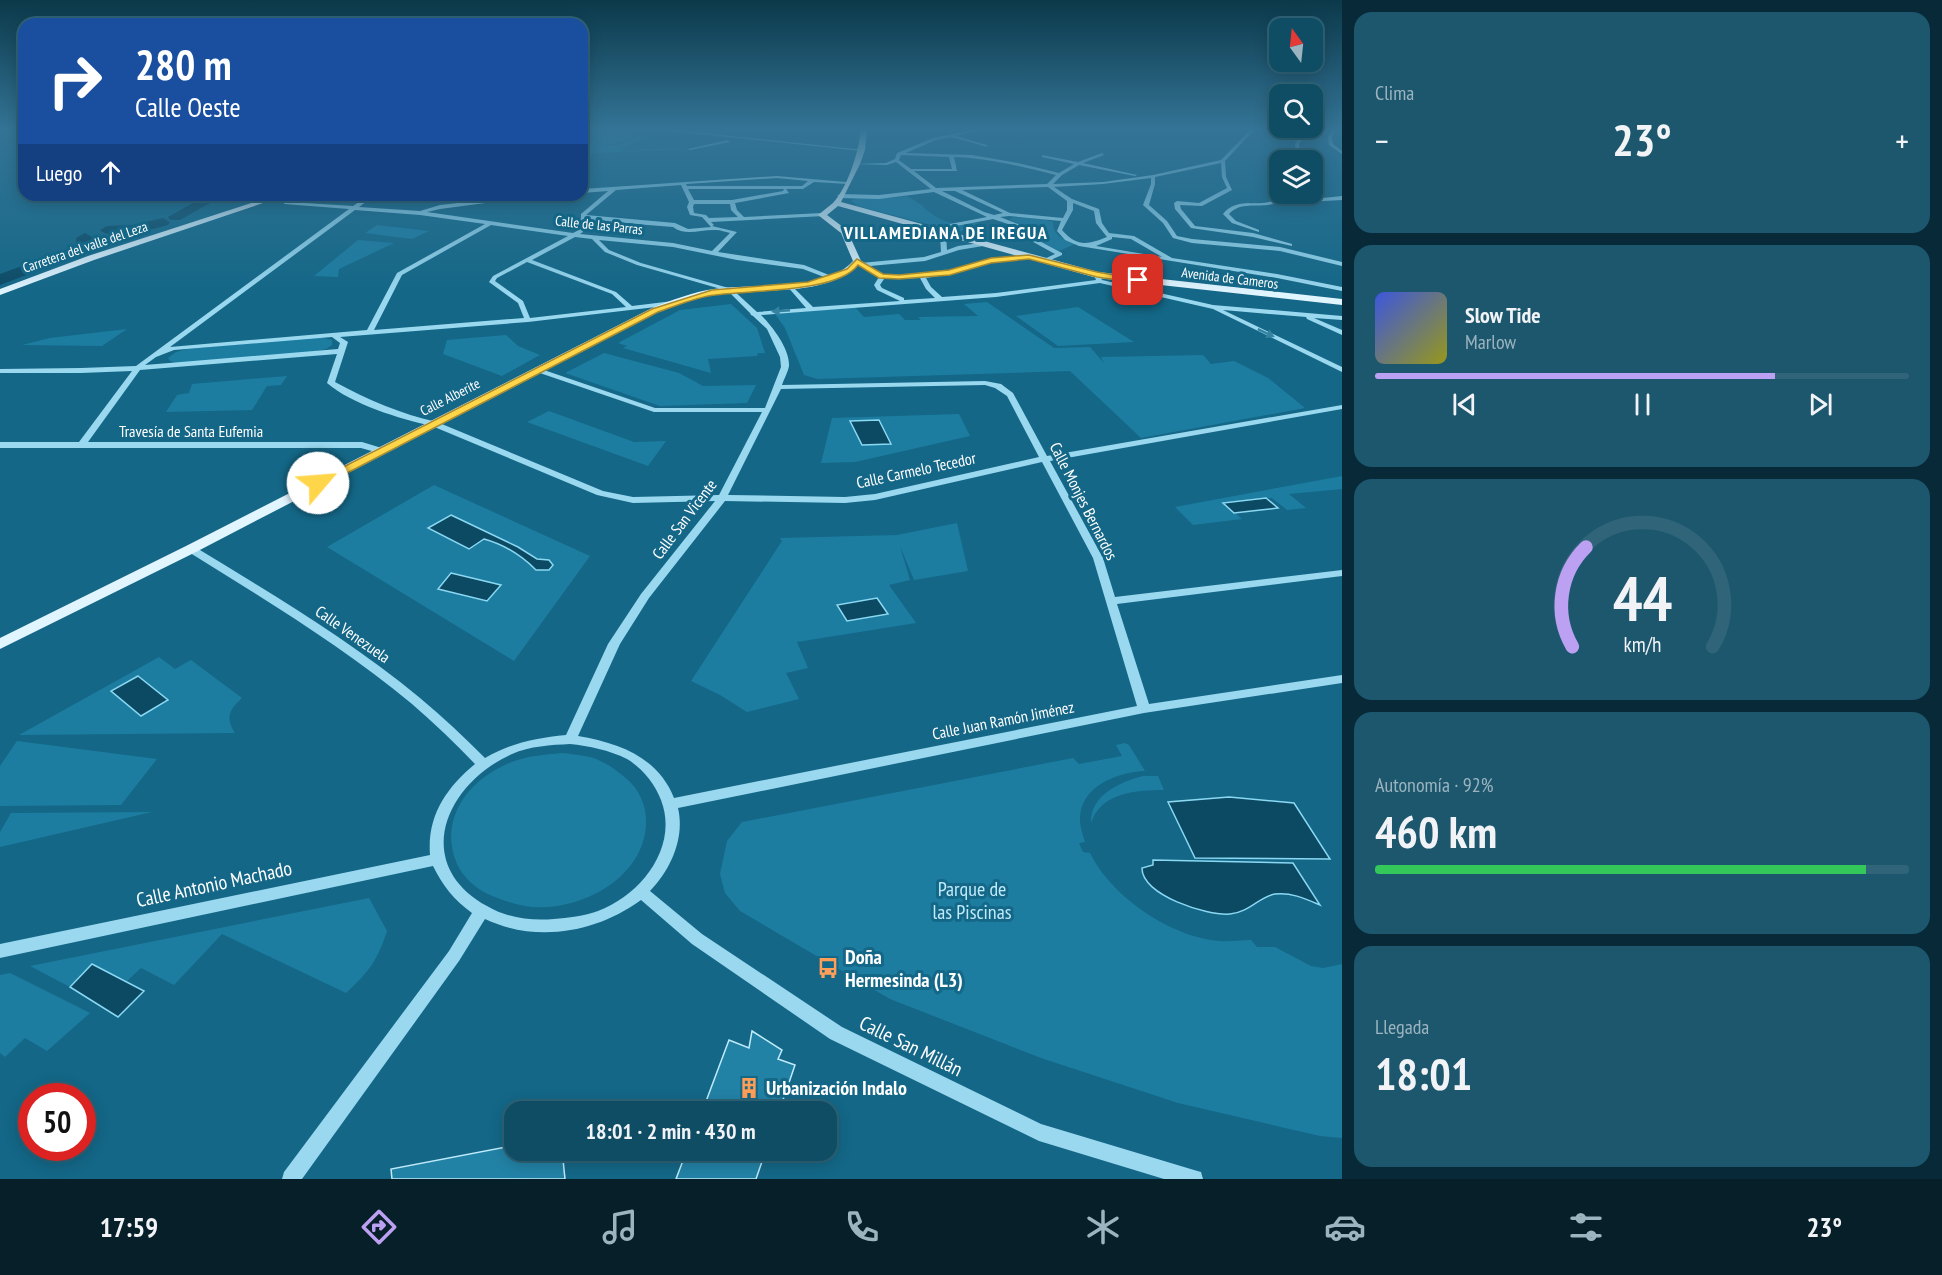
<!DOCTYPE html>
<html lang="es">
<meta charset="utf-8">
<style>
body{margin:0;font-family:"PT Sans Narrow",sans-serif;background:#1d576e;color:#f1f3f6;height:100vh;display:flex;flex-direction:column;font-size:22px;white-space:nowrap}
*{box-sizing:border-box;margin:0}
p{font-size:20px;color:#9bb4bf}
.icon{flex:none;width:33px;height:33px;fill:none;stroke:currentColor;stroke-width:2;stroke-linecap:round;stroke-linejoin:round}
.map{position:relative;flex:1;overflow:hidden}
.sheet{display:flex;flex-direction:column;gap:12px;padding:12px;background:#082a38;width:600px}
.sheet>*{flex:none}
.hud{position:absolute;left:18px;top:18px;width:570px;height:183px;border-radius:18px;box-shadow:0 3px 15px #0003,0 0 0 2px #2f6479;background:#1a4fa0;color:#fff;overflow:hidden}
.needle{width:39px;rotate:345deg}
.fabs{position:absolute;left:1269px;top:18px;display:grid;gap:12px}
.fabs a{display:grid;place-items:center;width:54px;height:54px;border-radius:12px;background:#0f4d65;box-shadow:0 3px 15px #0003,0 0 0 2px #2f6479;font-size:30px}
.speed{position:absolute;left:18px;top:1083px;display:flex;gap:12px;font-size:30px;font-weight:700;text-align:center}
.speed>*{display:grid;place-content:center;width:78px;height:78px;border-radius:50%;background:#0f4d65;box-shadow:0 3px 15px #0003,0 0 0 2px #2f6479;line-height:1}
.speed .limit{border:9px solid #d22;background:#fff;color:#111}
.pin{position:absolute;display:grid;place-items:center;width:51px;height:51px;color:#fff;margin:-26px;border-radius:12px;box-shadow:0 3px 9px #0006}
.me{position:absolute;width:66px;margin:-33px;rotate:63deg;stroke-linejoin:round;filter:drop-shadow(0 0 4px #0008)}
.turn{display:flex;align-items:center;gap:21px;height:126px;padding:0 18px;font-size:27px}
.turn .icon{width:78px;height:78px;stroke-width:2.5}
.turn b{display:block;font-size:42px;line-height:51px}
.then{display:flex;align-items:center;height:57px;padding:0 18px;background:#0003;gap:12px;font-size:22px}
.big{font-size:45px;font-weight:700;line-height:1.1}
.sheet .tile{flex:1;display:flex;flex-direction:column;justify-content:center;gap:9px;min-width:0;padding:0 21px;border-radius:18px;background:#1d576e}
.sheet .dial{align-items:center;gap:0}
.dial svg{height:156px;overflow:visible;fill:none;stroke:#2f6479;stroke-width:7;stroke-linecap:round;text-anchor:middle}
.dial text{fill:#f1f3f6;stroke:none}
.song{display:flex;align-items:center;gap:18px}
.cover{width:72px;height:72px;border-radius:9px;background:linear-gradient(135deg,hsl(230 70% 55%),hsl(60 70% 35%))}
.played{height:6px;border-radius:3px;background:linear-gradient(90deg,#bca0f2 75%,#2f6479 75%)}
.keys{display:flex;justify-content:space-around;direction:ltr}
.heat{display:flex;justify-content:space-between;align-items:center;font-size:33px;direction:ltr}
.charge{height:9px;border-radius:4px;background:linear-gradient(90deg,#34c759 92%,#2f6479 0)}
.trip{position:absolute;left:504px;top:1101px;width:333px;height:60px;border-radius:18px;background:#0f4d65;box-shadow:0 3px 15px #0003,0 0 0 2px #2f6479;font-weight:700;line-height:60px;text-align:center}
.tabs{display:flex;height:96px;justify-content:space-around;align-items:center;background:#061f28;color:#9bb4bf}
.tabs .icon{width:42px;height:42px}
.tabs .current{color:#bca0f2}
.tabs b{font-size:27px;color:#f1f3f6}
main{display:flex;flex:1;min-height:0}
.map>svg:first-child{display:block}
.green{fill:#1c7da1}
.water{fill:#0c4a64;stroke:#8bd8f2;stroke-width:1.5}
.lines{fill:none;stroke-linecap:round;stroke-linejoin:round}
.canal{fill:#0c4a64;fill-rule:evenodd}
.building{fill:#2282a6;stroke:#bfebfb;stroke-width:1.5}
.minor{fill:#99d8ef;fill-rule:evenodd}
.major{fill:#e1f5ff;fill-rule:evenodd}
.oneway{fill:#3583a1}
.route{fill:#ffd54a;stroke:#a68a30;stroke-width:1.5}
.labels{text-anchor:middle;dominant-baseline:central;stroke-width:6;stroke-linejoin:round;paint-order:stroke}
.far-street-label{font-size:14px;fill:#fff;stroke:#146787}
.street-label{font-size:16px;fill:#fff;stroke:#146787}
.far-district-label{font-size:18px;font-weight:bold;letter-spacing:1.5px;fill:#fff;stroke:#146787}
.near-street-label{font-size:20px;fill:#fff;stroke:#146787}
.near-park-label{font-size:20px;fill:#bfebfb;stroke:#146787}
.near-poi-label{font-size:20px;font-weight:bold;fill:#fff;stroke:#146787;text-anchor:start}
</style>
<main>
<div class="map">
<svg width="1342" height="1179" viewBox="0 0 1342 1179">
<rect width="100%" height="100%" fill="#146787"/>
<!-- green -->
<path class="green" d="M603,129h40c-16,17 -40,16 -61,18v-9l15,2 -4,-8z
M650,130h5l-35,21 52,-3 10,1 -87,4 -13,3v-8l40,-4z
M907,196l18,11h-2c7,6 20,15 30,16 11,0 17,-3 28,2l-23,7 -100,-26 -7,-5c12,-7 40,-1 56,-5z
M1013,217l30,2 10,3c0,14 10,17 22,22l-16,7 -27,-14 -10,-11 -13,-7z
M377,225l52,6 -17,8 -47,-6z
M358,240l36,3 -55,26 -1,8 -24,-1z
M987,302l67,46 36,-1 14,16 -3,-6 102,-2 8,9 23,-3 34,17 37,30 -164,30 -71,-67 -252,8 -14,-4 -19,-47 -10,-14 80,-7 9,10 35,-3 6,6h16l-3,-3 60,-1 -14,-12z
M731,304l26,24 8,25h-7l-1,3 -49,3 3,14 -88,-25 4,-2 -9,-3 62,-33z
M1078,307l56,35 -76,4 -42,-30z
M127,329l-25,17 -80,-1 28,-7z
M506,335l12,11 22,9 -38,21 -59,-22 4,-14z
M319,337l13,3v5l-6,4 -15,3 -134,11 -7,-2 -2,-3 8,-6 12,-3z
M604,353l75,20 24,13 53,-1 -9,18 -87,3 -95,-33z
M287,376l-6,9 -14,1 -15,24 -86,2 11,-17 12,-2 3,-9z
M549,411l85,31 32,-1 -18,25 -121,-44z
M959,414l11,22 -115,26 -34,1 11,-45z
M1342,476v13l-53,5 17,14 -19,2 -15,-12 -48,5 18,16 -49,6 -18,-18z
M434,485l156,71 -76,105 -187,-114z
M957,523l11,48 -54,9 -14,-34 10,34 -21,5 27,38 -119,19 11,26 -22,5 13,26 -52,13 -27,-17 -29,-14 91,-140 -2,-3 117,-3z
M159,657l16,12 16,-9 51,38c-13,12 -17,20 -7,35l-216,2z
M17,741l140,18 -36,46 -121,1v-40z
M1125,743l4,2 16,26c-27,1 -65,15 -65,48 0,8 3,16 5,23l-6,1 4,9 7,1c21,43 80,84 129,88 10,1 22,-1 32,-1l6,7h18l36,19 12,2 19,-4v174l-22,-2 -142,-33 -137,-45 -151,-59 -150,-88 -15,-18 -5,-19 7,-33 15,-19 331,-64 6,6 43,-8 -6,-11z
M562,753c9,1 19,2 28,4 14,4 27,13 38,23 11,10 18,25 18,40 1,51 -52,84 -99,87 -20,2 -40,-5 -57,-12 -14,-6 -27,-18 -33,-31 -18,-42 8,-81 48,-99 18,-9 38,-10 57,-12z
M1143,776h15l6,14c-27,0 -63,2 -73,33 -1,-28 29,-41 52,-47z
M152,812l-152,35v-15l11,-19z
M369,898l18,33c-10,30 -18,41 -41,62l-124,-59 -48,51 -33,-17 -14,13 -35,-17 -22,23 -40,-21z
M10,973l80,40 -43,38 -22,-13 -20,19 -5,-4v-78z"/>
<!-- water -->
<path class="water" d="M879,420l12,24 -29,1 -12,-24z
M1266,498l12,10 -44,5 -11,-10z
M451,515l67,32 19,12 12,1 4,5 -4,5h-13c-15,-15 -30,-25 -52,-31l-15,10 -41,-21z
M451,573l50,12 -14,16 -49,-12z
M877,598l11,16 -41,7 -10,-16z
M138,676l30,24 -27,16 -30,-25z
M1229,797l65,6 36,56 -135,-1 -27,-56z
M1153,860l140,3 27,42c-14,-6 -29,-13 -45,-11 -15,2 -25,18 -45,20 -23,2 -89,-19 -88,-46l11,-3z
M92,964l52,27 -26,26 -48,-30z"/>
<g class="lines">
<!-- canal -->
<path class="canal" d="M207,195h17l-44,25h-10l-2,-3z
M163,218l7,4 -2,3c-15,4 -57,16 -68,5l7,-4 25,-1z
M85,233l7,4 -2,14 -90,34v-11l77,-28 -1,-8z"/>
</g>
<!-- building -->
<path class="building" d="M752,1031l30,19 -4,9 17,6 -16,47h-77l27,-72 20,8z
M511,1146l1,4h50l3,29h-173l-1,-10z
M687,1150h79l-10,29h-80z"/>
<g class="lines">
<!-- minor -->
<path class="minor" d="M653,129h10l201,21 -2,1z
M977,129h6l-27,7 31,9v2l-36,-10 -15,3 -30,13 66,2 46,8 41,10 15,-9 -32,-7v-2l36,7 24,-9 2,2 -21,8 54,12 -2,1 -56,-11 -17,10 -9,9 50,-2 50,-7 68,-15 30,-31h4l-30,32 1,16 6,13 -30,16 -22,-1 1,4 14,17 58,7 39,11v2l-39,-9 -62,-9 -16,-19 -1,-6 3,-2 22,2 28,-15 -5,-11 -1,-14 -66,14v7l-6,21 18,16 10,15 15,3 88,8 62,15v4l-62,-15 -88,-8 -19,-5 -10,-15 -20,-18 8,-21v-6l-48,6 -49,3 18,12 27,10 3,14 7,10 25,3 38,22 105,16 65,13v4l-65,-13 -198,-32 -14,-6 -8,-9 4,-10 -52,-5 -9,1 18,7 12,12 32,17v2l-16,7h-4v-2l13,-6 -29,-16 -12,-12 -21,-7 -53,10 6,6 1,15 11,-4 29,-4 2,1v2l-30,5 -34,11 -55,5 13,9 43,-1 23,-4 42,-12 38,-3 3,2 -1,1 -40,4 -41,12 -24,4 5,9 11,10 54,-4 100,-13 -2,-5 3,-2 2,1 3,6 111,25 129,11v4l-28,-2 28,12v5l-35,-16 -1,-2 -83,-7 119,57v5l-129,-63 -113,-26 -104,14 -235,18c11,11 29,34 28,51 -1,6 -5,13 -7,19l203,-4 16,3 12,9 34,63 295,-51v4l-292,52 53,97 12,39 227,-27v6l-225,28 32,100 193,-29v8l-198,30 -466,95c7,30 -7,61 -28,83l52,43 140,93 199,97 153,46 7,2 2,7h-39l-125,-38 -209,-102 -138,-95 -51,-44c-45,33 -105,43 -156,19l-26,42 -157,218h-20l2,-7 165,-221 23,-38c-18,-13 -29,-27 -39,-47l-433,92v-14l430,-89c-3,-39 16,-67 45,-91 -20,-21 -41,-41 -63,-60 -70,-58 -148,-105 -225,-153l-1,-2 1,-2h8c77,47 155,93 225,151 23,19 44,39 65,60 26,-15 51,-20 81,-23l42,-91 33,-50 74,-93 -82,2 -36,-8 -165,-69c-32,-7 -81,-22 -105,-43l10,-29 -197,16 -52,72h274l23,7v4l-3,1 -21,-6h-361v-6h79l53,-71 -51,2h-81v-4l81,-1 55,-2 213,-157 -65,-5v-5l12,-4h8l-15,7 64,4 16,-11h6l-16,12 61,4 20,-6 90,-10h16l-106,14 -13,3 146,21 4,-2 -1,-4 5,-9v-4l27,-23 -26,2v-4l195,-13 69,6 2,2 -34,-2 -11,7h-17l3,4 -54,10 2,7 7,7 78,-4 2,3 -113,6 3,3 -2,1 25,6 -19,20 86,13 30,12 1,1 -3,2 -29,-11 -66,-9 -64,-13 -74,-7 10,10 32,13 91,26 25,23 49,-4 -19,-22 3,-2 23,23 87,-6 -23,-11 -3,-5 5,-8 -18,-12v-2l63,-6 17,-5 -1,-17 -5,-5h-6v-2l58,-11 -53,-25 -55,7 -39,-1 -3,-2 3,-2 39,1 52,-6 -35,-27 -9,3 -32,-1 31,-1 9,-4 2,-6 36,-15zM901,155l48,2 3,12h-41l-12,-9zM954,157c34,1 69,10 102,18l-9,9 -111,4 -22,-17h43zM777,178l31,3 -6,5h-115l-1,-2zM681,185l8,17 -2,5 3,8 12,2 9,10 -23,2 -13,-6 -89,-8 30,-25zM1048,187l19,14v9l-4,8 -53,-5 -48,-23zM688,189h96l-1,2 -51,9h-38zM942,191h13l48,22 -9,2 -10,-3zM1073,203l21,8 2,12 11,14c-20,8 -30,10 -45,-7l11,-20zM694,204h36l1,6 7,7 -29,1 -3,-3 -12,-2 -1,-6zM355,210l65,5 65,9 -88,49 -30,57 -197,17zM586,220l87,7c13,10 28,2 43,3 5,0 9,2 14,3l-18,18 -39,-8 -93,-9 3,-2 -1,-5zM491,225l77,11 -75,40 -4,6 29,21 6,15 -150,12 28,-55zM575,237l17,2 13,13 32,13 91,26 22,22 1,2 2,1 14,13 13,28 1,10 -16,41h-110l-114,-39 -7,2 120,41h108l-43,83 -86,2 -30,-6 -166,-69c-36,-8 -69,-22 -102,-40l13,-40 -8,-5 188,-15 145,-17 3,-2 -3,-2 -41,5 -16,-14 -84,-32zM1112,237l19,2 31,18 -66,-11 16,-7zM527,262l85,32 14,13 -96,11 -7,-17 -28,-20 2,-3zM920,278l6,11 9,9 -31,2v-2l-22,-10 -2,-3 4,-6zM332,337l8,6 -2,6 -193,16 11,-8 18,-7zM985,385l10,3 12,8 32,61 -164,37 -30,3 -117,-2 53,-106zM1042,462l51,96 44,148 -463,92c-16,-41 -55,-55 -96,-62l42,-92 29,-46 76,-97 120,2 30,-3zM570,744c19,2 39,6 57,15 15,9 28,25 34,41 18,47 -20,95 -63,111 -14,5 -30,7 -44,8 -23,2 -47,-1 -67,-13 -76,-42 -42,-122 25,-152 18,-8 39,-9 58,-10z
M1333,129h4l-5,8 1,7 9,7v3l-13,-9 -1,-8 3,-5 -28,6 -4,6 2,16h-4l-2,-16 4,-8z
M728,140l2,2 -40,8 -2,-1z
M1285,194h6c-6,4 -11,8 -18,10 -16,4 -32,-3 -44,10l7,7 23,9v2l-27,-9 -9,-9c14,-17 32,-7 50,-13 4,-2 8,-5 12,-7z
M1342,196v4l-36,2 -3,-2z"/>
<!-- major -->
<path class="major" d="M861,129h6l-2,21 -5,14 -19,38 257,70 244,27v6l-245,-27 -259,-72 -11,9 20,15 14,31c-30,39 -105,25 -150,34 -18,4 -35,10 -53,17l-462,240 -196,97v-11l186,-92 466,-238c20,-8 41,-16 62,-19 39,-6 111,4 139,-28l-12,-28 -23,-18c5,-4 10,-8 15,-12 15,-16 26,-52 28,-74z
M276,195h11l-193,65 -94,35v-6l88,-33z"/>
</g>
<!-- one-way arrows -->
<defs><path id="oneway-solid" d="M-6-.8H1V-3.2L6.5 0L1 3.2V.8H-6Z" transform="scale(1.5)"/></defs>
<g class="oneway">
<use href="#oneway-solid" transform="translate(781 311) rotate(175)"/>
<use href="#oneway-solid" transform="translate(1266 333) rotate(25)"/>
</g>
<!-- sky -->
<linearGradient id="sky" x2="0" y2="1"><stop stop-color="#0b394a"/><stop offset="0.44" stop-color="#347496"/><stop offset="1" stop-color="#347496" stop-opacity="0"/></linearGradient>
<rect width="1342" height="294" fill="url(#sky)"/>
<!-- route -->
<path class="route" d="M1029,255l68,17 46,8 -5,3 -41,-6 -68,-18 -38,4 -41,12 -51,4 -20,-1 -21,-13c-21,28 -108,25 -143,30 -19,2 -39,11 -57,17l-336,174h-8l-2,-3 340,-174 60,-19 96,-8 39,-13 10,-10 26,15 16,1 50,-5 42,-12z"/>
<!-- icons -->
<defs>
<symbol id="bus-bare" viewBox="-9 -9 18 18"><path d="M-5-6H5V4H4V6H2V4H-2V6H-4V4H-5ZM-3.5-4V0h7V-4ZM-3.5 1.2v1.5H-2V1.2ZM2 1.2v1.5H3.5V1.2Z" fill="#ff9f57" stroke="#146787" stroke-width="2.5" paint-order="stroke"/></symbol>
<symbol id="building-bare" viewBox="-9 -9 18 18"><path d="M-4-6H4V6H1V3H-1V6H-4ZM-2.5-4.3h1.7v1.8h-1.7ZM.8-4.3h1.7v1.8H.8ZM-2.5-1h1.7V.8h-1.7ZM.8-1h1.7V.8H.8Z" fill="#ff9f57" stroke="#146787" stroke-width="2.5" paint-order="stroke"/></symbol>
</defs>
<g fill-rule="evenodd">
<use href="#bus-bare" x="813" y="953" width="30" height="30"/>
<use href="#building-bare" x="734" y="1073" width="30" height="30"/>
</g>
<g class="labels">
<!-- far-street labels -->
<g class="far-street-label">
<text transform="translate(599 225) rotate(6)">Calle de las Parras</text>
<text transform="translate(85 247) rotate(-19)">Carretera del valle del Leza</text>
<text transform="translate(1230 278) rotate(7)">Avenida de Cameros</text>
<text transform="translate(450 397) rotate(-27)">Calle Alberite</text>
</g>
<!-- street labels -->
<g class="street-label">
<text x="191" y="431">Travesía de Santa Eufemia</text>
<text transform="translate(916 470) rotate(-12)">Calle Carmelo Tecedor</text>
<text transform="translate(1084 501) rotate(63)">Calle Monjes Bernardos</text>
<text transform="translate(684 519) rotate(-53)">Calle San Vicente</text>
<text transform="translate(353 634) rotate(35)">Calle Venezuela</text>
<text transform="translate(1003 720) rotate(-11)">Calle Juan Ramón Jiménez</text>
</g>
<!-- far-district labels -->
<g class="far-district-label">
<text x="946" y="232">VILLAMEDIANA DE IREGUA</text>
</g>
<!-- near-street labels -->
<g class="near-street-label">
<text transform="translate(214 884) rotate(-12)">Calle Antonio Machado</text>
<text transform="translate(911 1046) rotate(26)">Calle San Millán</text>
</g>
<!-- near-park labels -->
<g class="near-park-label">
<text x="972" y="889">Parque de<tspan x="972" dy="23">las Piscinas</tspan></text>
</g>
<!-- near-poi labels -->
<g class="near-poi-label">
<text x="845" y="957">Doña<tspan x="845" dy="23">Hermesinda (L3)</tspan></text>
<text x="766" y="1088">Urbanización Indalo</text>
</g>
</g>
</svg>
<div class="fabs">
<a><svg class="needle" viewBox="-14 -14 28 28"><path d="M0-13l5 13h-10z" fill="#e53935"/><path d="M0 13l5-13h-10z" fill="#9bb4bf"/></svg></a>
<a><svg class="icon" aria-label="search" viewBox="0 0 24 24"><circle cx="10" cy="10" r="6"/><path d="M15 15l6 6"/></svg></a>
<a><svg class="icon" aria-label="layers" viewBox="0 0 24 24"><path d="M12 4l9 5-9 5-9-5zM3 14l9 5 9-5"/></svg></a>
</div>
<div class="speed"><div class="limit">50</div></div>
<div class="pin" style="left:1138px;top:280px;background:#d93025"><svg class="icon" aria-label="arrive" viewBox="0 0 24 24"><path d="M6 21V4h12l-3 4 3 4H6"/></svg></div>
<svg class="me" style="left:318px;top:483px" viewBox="-20 -20 40 40"><circle r="19" fill="#fff"/><path d="M0-13L10 11 0 6-10 11z" fill="#ffd54a"/></svg>
<div class="trip">18:01 · 2 min · 430 m</div>
<div class="hud">
<div class="turn"><svg class="icon" aria-label="right" viewBox="0 0 24 24"><path d="M7 20v-9h11M14 6l5 5-5 5"/></svg><div><b>280 m</b>Calle Oeste</div></div>
<div class="then">Luego<svg class="icon" aria-label="ahead" viewBox="0 0 24 24"><path d="M12 20V5M6 11l6-6 6 6"/></svg></div>
</div>
</div>
<section class="sheet">
<div class="tile"><p>Clima</p>
<div class="heat"><a>−</a><b class="big">23°</b><a>+</a></div>
</div>
<div class="tile">
<div class="song"><i class="cover"></i><div><b>Slow Tide</b><p>Marlow</p></div></div>
<div class="played"></div>
<div class="keys"><svg class="icon" aria-label="previous" viewBox="0 0 24 24"><path d="M18 5L8 12l10 7zM5 5v14"/></svg><svg class="icon" aria-label="pause" viewBox="0 0 24 24"><path d="M8 5v14M16 5v14"/></svg><svg class="icon" aria-label="next" viewBox="0 0 24 24"><path d="M6 5l10 7-10 7zM19 5v14"/></svg></div>
</div>
<div class="tile dial"><svg viewBox="0 0 100 80">
<path d="M14 69A42 42 0 1 1 86 69"/>
<path d="M14 69A42 42 0 0 1 21 18" stroke="#bca0f2"/>
<text x="50" y="56" font-size="32" font-weight="700">44</text>
<text x="50" y="72" font-size="11">km/h</text>
</svg></div>
<div class="tile"><p>Autonomía · 92%</p><b class="big">460 km</b><div class="charge"></div></div>
<div class="tile"><p>Llegada</p><b class="big">18:01</b></div>
</section>
</main>
<nav class="tabs">
<b>17:59</b>
<svg class="icon current" aria-label="directions" viewBox="0 0 24 24"><path d="M12 3l9 9-9 9-9-9zM9 14v-3h6M13 9l2 2-2 2"/></svg>
<svg class="icon" aria-label="music" viewBox="0 0 24 24"><path d="M9 18V5l10-2v13"/><circle cx="6" cy="18" r="3"/><circle cx="16" cy="16" r="3"/></svg>
<svg class="icon" aria-label="phone" viewBox="0 0 24 24"><path d="M5 4h4l2 5-3 2q2 4 5 5l2-3 5 2v4C11 20 4 13 5 4z"/></svg>
<svg class="icon" aria-label="climate" viewBox="0 0 24 24"><path d="M12 3v18M4 7l16 10M4 17L20 7"/></svg>
<svg class="icon" aria-label="car" viewBox="0 0 24 24"><path d="M5 17H2v-5l4-1 3-4h7l3 4 3 1v5h-3M9 17h6M6 11h13"/><circle cx="7" cy="17" r="2"/><circle cx="17" cy="17" r="2"/></svg>
<svg class="icon" aria-label="filters" viewBox="0 0 24 24"><path d="M4 7h16M4 17h16"/><circle cx="9" cy="7" r="2"/><circle cx="15" cy="17" r="2"/></svg>
<b>23°</b>
</nav>
